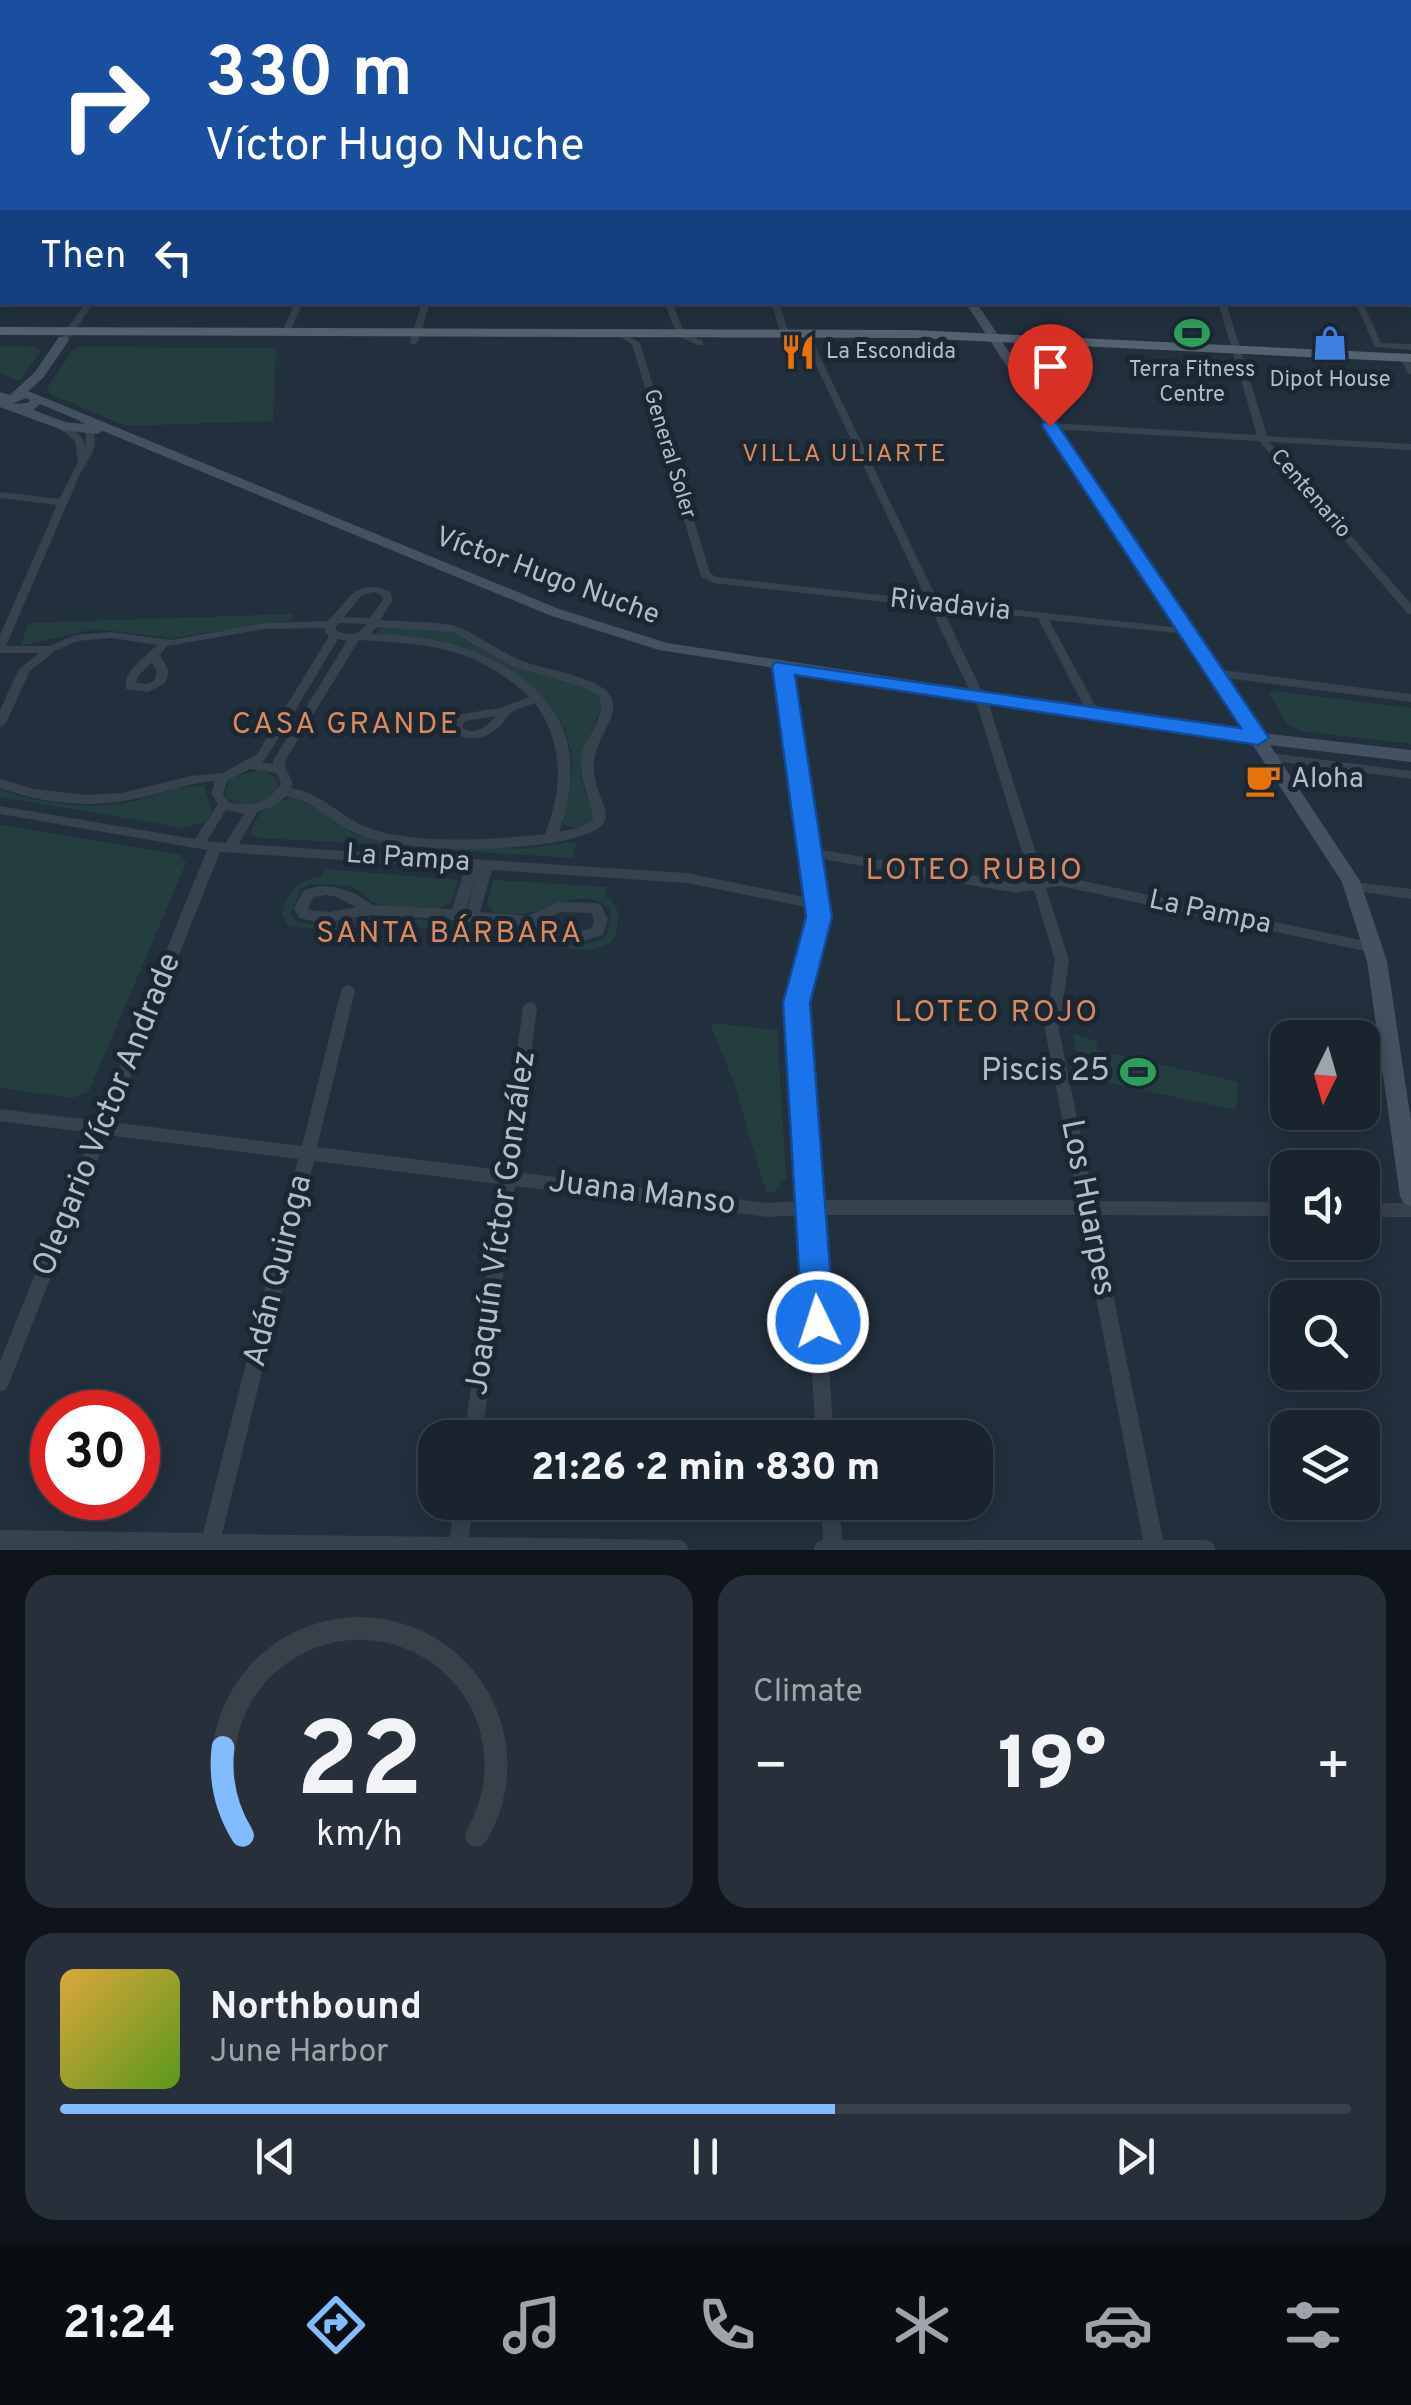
<!DOCTYPE html>
<meta charset="utf-8">
<style>
body{margin:0;font-family:Overpass,sans-serif;background:#27303a;color:#f1f3f6;height:100vh;display:flex;flex-direction:column;font-size:38px;white-space:nowrap}
*{box-sizing:border-box;margin:0}
p{font-size:32px;color:#9fa4aa}
.icon{flex:none;width:55px;height:55px;fill:none;stroke:currentColor;stroke-width:2;stroke-linecap:round;stroke-linejoin:round}
.map{position:relative;height:1550px;overflow:hidden}
.panel{display:flex;flex-direction:column;gap:25px;padding:25px;background:#0e1419;flex:1}
.panel>*{flex:none}
.top-card{position:absolute;left:0px;top:0px;width:1412px;height:305px;box-shadow:0 5px 25px #0003,0 0 0 2px #38414a;background:#1a4fa0;color:#fff;overflow:hidden}
.needle{width:65px;rotate:185deg}
.fabs{position:absolute;left:1270px;top:1020px;display:grid;gap:20px}
.fabs a{display:grid;place-items:center;width:110px;height:110px;border-radius:20px;background:#1a242e;box-shadow:0 5px 25px #0003,0 0 0 2px #38414a;font-size:50px}
.speed{position:absolute;left:30px;top:1390px;display:flex;gap:20px;font-size:50px;font-weight:700;text-align:center}
.speed>*{display:grid;place-content:center;width:130px;height:130px;border-radius:50%;background:#1a242e;box-shadow:0 5px 25px #0003,0 0 0 2px #38414a;line-height:1}
.speed .limit{border:15px solid #d22;background:#fff;color:#111}
.pin{position:absolute;display:grid;place-items:center;width:85px;height:85px;color:#fff;margin:-102px -42px;border-radius:50% 50% 50% 0;rotate:-45deg;box-shadow:0 0 10px #0007}
.pin .icon{rotate:45deg}
.me{position:absolute;width:110px;margin:-55px;rotate:356deg;stroke-linejoin:round;filter:drop-shadow(0 0 8px #0008)}
.turn{display:flex;align-items:center;gap:35px;height:210px;padding:0 40px;font-size:45px}
.turn .icon{width:130px;height:130px;stroke-width:2.5}
.turn b{display:block;font-size:70px;line-height:85px}
.then{display:flex;align-items:center;height:95px;padding:0 40px;background:#0003;gap:20px;font-size:38px}
.big{font-size:75px;font-weight:800;line-height:1.1}
.panel .card{flex:1;display:flex;flex-direction:column;justify-content:center;gap:15px;min-width:0;padding:0 35px;border-radius:30px;background:#27303a}
.panel .dial{align-items:center;gap:0}
.dial svg{height:260px;overflow:visible;fill:none;stroke:#38414a;stroke-width:7;stroke-linecap:round;text-anchor:middle}
.dial text{fill:#f1f3f6;stroke:none}
.song{display:flex;align-items:center;gap:30px}
.cover{width:120px;height:120px;border-radius:15px;background:linear-gradient(135deg,hsl(40 70% 55%),hsl(90 70% 35%))}
.played{height:10px;border-radius:5px;background:linear-gradient(90deg,#82bcfd 60%,#38414a 60%)}
.keys{display:flex;justify-content:space-around;direction:ltr}
.heat{display:flex;justify-content:space-between;align-items:center;font-size:55px;direction:ltr}
.panel .tiles{flex:1;display:grid;gap:25px;grid-template-columns:1fr 1fr}
.card:last-child{grid-column:span 2}
.trip{position:absolute;left:418px;top:1420px;width:575px;height:100px;border-radius:30px;background:#1a242e;box-shadow:0 5px 25px #0003,0 0 0 2px #38414a;font-weight:800;line-height:100px;text-align:center}
.menu{display:flex;height:160px;justify-content:space-around;align-items:center;background:#0a0e12;color:#9fa4aa}
.menu .icon{width:70px;height:70px}
.menu .selected{color:#82bcfd}
.menu b{font-size:45px;color:#f1f3f6}
.map>svg:first-child{display:block}
.green{fill:#243e3f}
.lines{fill:none;stroke-linecap:round;stroke-linejoin:round}
.street{fill:#36424e;fill-rule:evenodd}
.secondary{fill:#445161;fill-rule:evenodd}
.primary{fill:#54616e;fill-rule:evenodd}
.route{fill:#1a73e8;stroke:#114b97;stroke-width:2.5}
.labels{text-anchor:middle;dominant-baseline:central;stroke-width:10;stroke-linejoin:round;paint-order:stroke}
.far-poi-label{font-size:22px;fill:#b2bdc9;stroke:#1b2733}
.far-street-label{font-size:22px;fill:#b2bdc9;stroke:#1b2733}
.far-neighbourhood-label{font-size:25px;letter-spacing:2.5px;fill:#da885c;stroke:#1b2733}
.street-label{font-size:28px;fill:#b2bdc9;stroke:#1b2733}
.poi-label{font-size:28px;fill:#b2bdc9;stroke:#1b2733;text-anchor:start}
.neighbourhood-label{font-size:30px;letter-spacing:2.5px;fill:#da885c;stroke:#1b2733}
.near-poi-label{font-size:32px;fill:#b2bdc9;stroke:#1b2733;text-anchor:end}
.near-street-label{font-size:32px;fill:#b2bdc9;stroke:#1b2733}
</style>
<div class="map">
<svg width="1411" height="1550" viewBox="0 0 1411 1550">
<rect width="100%" height="100%" fill="#22303e"/>
<!-- green -->
<path class="green" d="M0,346l36,1 5,4 -22,30 -19,-8z
M80,347l196,1 -3,73 -147,5 -76,-32 -3,-5 26,-39z
M293,614l-2,6 -120,18 -76,-9 -75,17 9,-23z
M380,627l69,4 62,35 67,17 23,14c0,26 -19,43 -21,69 -1,20 14,36 13,55l-14,7 -16,-3c0,-23 12,-45 9,-68 -9,-60 -63,-95 -116,-112 -24,-8 -52,-7 -77,-10l-3,-2z
M1273,691l138,17v36l-109,-13 -14,-6 -19,-31z
M261,769l17,10 -1,13c-15,12 -32,18 -49,7l-3,-8 6,-13z
M204,786l8,24 -5,11 -23,7 -184,-31v-8c39,15 94,22 134,12 25,-6 44,-16 70,-15z
M291,797l36,16 26,21 69,12 -164,-8 -9,-5 12,-22z
M0,825l181,30 5,8 -97,228 -17,7 -72,-10z
M576,842l-3,16 -141,-9 2,-5 85,5z
M325,869l133,11 -7,23 -14,6 -50,-3 -15,-5 -20,-15 -42,-2 -10,6 -9,23 5,8c27,8 43,-3 68,-3 51,-1 104,7 155,10 26,2 48,20 75,14 15,-3 16,-18 17,-31 -22,-27 -59,-2 -84,2 -11,2 -22,1 -33,0l-7,-10 7,-23 113,7 -2,8c18,13 14,25 9,44 -31,25 -71,-1 -104,-5l-146,-10 -30,7 -45,-5 -7,-11c4,-23 15,-36 39,-38z
M710,1023l67,7 9,148 -13,15 -7,-1 -32,-109z
M1073,1034l24,7v9l141,32 -2,28 -154,-33z"/>
<g class="lines">
<!-- street -->
<path class="street" d="M20,0h6l-2,2h-5z
M87,0h6l-2,2h-5z
M293,0h7l-3,2h-5z
M326,0h193l39,2h-229z
M577,0h6l-2,2h-4z
M662,0h6v2h-5z
M886,0h7l2,2h-6z
M1049,0h30l8,2h-22z
M1410,13l1,1v4l-1,-1z
M2,22v6l-2,1v-6z
M2,40v5l-2,1v-5z
M1410,47h1v4h-1z
M0,59h2v4h-2z
M1410,78h1v4h-1z
M0,83h2v4h-2z
M2,95v6l-2,1v-6z
M1410,112h1v4h-1z
M0,130h2v4h-2z
M0,162h2v4h-2z
M1410,193h1v4h-1z
M0,197h2v4h-2z
M1410,239h1v4h-1z
M0,244h2v7h-2z
M1410,291h1v4h-1z
M86,302h9l-29,40h-6l-1,-2z
M295,302h8l-13,30 -7,2 -1,-2z
M422,302h8l-12,40 -4,3 -4,-3z
M664,302h8l12,30 19,9v4h-6l-20,-10z
M771,302h8l10,32 -1,2 -7,-2z
M1218,302h8l41,134 144,8v6l-142,-8 142,162v10l-4,-1 -148,-172 -209,-12 -5,-3 5,-3 207,12z
M1355,302h8l18,41 30,1v6l-36,-3z
M619,330l21,13 70,230 6,4 211,23 -121,-256 4,-3 4,3 124,257 253,28 2,2 -6,3 -138,-14 51,94 -6,4 -6,-4 -50,-96 -96,-10 48,100 54,171 16,-3 314,67 5,1 2,4 -2,4 -5,1 -314,-67 -14,2 23,72 -10,70 35,171 194,1v14l-191,-1 66,325h43l7,3 3,7h-403l3,-7 7,-3 -2,-38h19l2,38h301l-63,-325h-262l16,223h-18l-14,-223 -34,2 -253,-31 -33,252h-18l35,-254 -185,-23 -92,373 228,3 4,-35h19l-4,35 210,3 7,3 3,7h-689v-20l203,3 95,-374 -191,-24 -98,248 -3,6 -6,3v-31l92,-228 -92,-12v-12l97,12 110,-271 -207,-36v-8l195,33 23,-35 -7,-10 4,-13c-27,2 -51,12 -76,17 -47,11 -95,6 -139,-10v-9l34,10 53,6 35,-2 69,-17 32,-3 34,-19 72,-118 -4,-4v-4l-61,1 -97,17 -7,9 9,17 -4,11 -17,9 -22,-3c-3,-20 19,-31 31,-44l-46,-7 -34,3 -22,10 -25,20 -24,52 -6,4v-17l19,-41 20,-16h-39v-18l57,-130 -57,-7v-6l59,7 19,-37 -3,-21 -16,-13v-4c11,-1 25,12 27,24v-13l-7,-16 5,-3 3,1c15,26 7,34 -7,57l-74,172h43l26,-11 36,-3 60,8 93,-17 64,-2c22,-22 26,-43 62,-30l3,9 -13,20c21,2 57,1 76,6 7,2 14,7 20,10 18,10 35,22 55,28 19,6 75,15 81,35 8,23 -25,44 -17,80 5,26 26,42 -8,55 -49,19 -179,20 -227,1 -28,-11 -43,-33 -74,-39l-11,10 -18,6 -18,32 448,29 122,25 -32,-231 6,-4 6,4 27,182 200,34 15,-2 -53,-173 -48,-101 -217,-24 -12,-6 -69,-233 -16,-9 -1,-2zM374,592l7,3 2,5 -13,18 -26,-1 18,-22zM339,623l28,1c-9,11 -18,13 -31,6v-4zM377,627l75,5 59,34 72,21 16,9c8,23 -14,39 -18,61 -3,23 11,41 12,64l-16,7 -18,4c10,-28 16,-62 8,-91 -14,-55 -76,-89 -127,-100 -23,-5 -47,-6 -70,-7zM338,639l9,2 -73,118 -1,5 -12,-2 4,-2zM359,640c69,4 116,6 170,57l-25,10 -47,8 -8,14c16,14 37,12 52,-4 4,-4 6,-9 11,-13 6,-4 16,-6 23,-9 29,40 28,86 10,131 -48,6 -135,11 -179,-7 -29,-12 -40,-32 -75,-39l2,-5 -8,-16 1,-8zM152,662l5,10 -3,9 -7,3 -11,-1 3,-8zM496,716c-9,10 -20,20 -34,12l3,-7zM250,769l26,4 5,10c-11,20 -29,24 -51,20l-7,-9 4,-13zM226,810l18,4 -18,29 -19,-2zM220,852l245,16 -13,41 -79,-4 -19,-12 -19,-6 -16,-1 -15,4 -10,18 5,10 23,5 49,-8 78,4 8,2 69,5 54,16 23,-7 5,-16 -8,-15 -5,-1 -37,-1 -30,14 -48,-4 12,-42 195,13 124,25 1,9 -23,86 12,198 -33,2 -252,-31 21,-164 -2,-4 -5,-2 -5,2 -2,4 -22,162 -184,-23 38,-156 -2,-4 -5,-2 -5,2 -2,4 -39,155 -190,-24zM817,858l199,35 18,-3 21,70 -10,70 33,170h-261l-14,-197 23,-86zM478,869l-11,41h-1zM327,895l10,2 19,10 -26,5 -21,-2 -1,-2 6,-11zM560,912l31,1 3,6 -2,9c-18,8 -32,-2 -48,-8z
M1404,355l3,1 4,7v11l-3,-1 -8,-15z
M1215,669l196,25v8l-200,-26 -2,-3 2,-3z
M1271,753l140,18v8l-144,-19 -2,-3 2,-3z
M1353,882l58,7v10l-63,-9 -2,-3 2,-3z
M1362,1203h49v14h-49z"/>
<!-- secondary -->
<path class="secondary" d="M833,0h8v2h-8z
M965,302h11l286,431 149,17v12l-141,-17 90,136 27,80 24,160v85l-8,-3 -3,-7 -33,-235 -25,-79 -91,-140 -592,-92 -110,-35 -446,-184 -6,3 -35,-4 -62,-23v-15l10,3 25,-23 24,-35h8l2,3 -26,38 -15,13 531,218 108,34 576,87zM26,398l4,2 -2,3 -16,1zM40,404l50,21 -25,-3 -32,-12z"/>
<!-- primary -->
<path class="primary" d="M0,327l913,3 498,24v8l-498,-24 -913,-3z"/>
</g>
<!-- route -->
<path class="route" d="M1044,422h12l213,316 -11,7 -463,-70 37,242 -22,86 24,319 -5,11 -11,4 -11,-4 -5,-11 -19,-319 23,-86 -34,-250 3,-5 466,66 -199,-302z"/>
<!-- icons -->
<defs>
<symbol id="stadium-bare" viewBox="-9 -9 18 18"><path d="M0-5a6.5 5 0 1 0 0 10a6.5 5 0 1 0 0-10ZM-3.5-1.8h7v3.6h-7Z" fill="#2e9e5b" stroke="#1b2733" stroke-width="2.5" paint-order="stroke"/></symbol>
<symbol id="shop-bare" viewBox="-9 -9 18 18"><path d="M-5-2.5h2.3a2.7 3.5 0 0 1 5.4 0H5L5.5 6h-11ZM-1.5-2.5h3a1.5 2.3 0 0 0-3 0Z" fill="#3f7fe0" stroke="#1b2733" stroke-width="2.5" paint-order="stroke"/></symbol>
<symbol id="restaurant-bare" viewBox="-9 -9 18 18"><path d="M-5-6h1v4h1v-4h1v4h1v-4h1v5L-1.5 .5V6h-2V.5L-5-1ZM5-6V6H3V1.5H1.5Q1.5-4 5-6Z" fill="#e8710a" stroke="#1b2733" stroke-width="2.5" paint-order="stroke"/></symbol>
<symbol id="cafe-bare" viewBox="-9 -9 18 18"><path d="M-5.5-4.5H6V0H3Q3 3.5 0 3.5H-2.5Q-5.5 3.5-5.5 0ZM3-3.2v2h1.7v-2ZM-6 4.5H4V6H-6Z" fill="#e8710a" stroke="#1b2733" stroke-width="2.5" paint-order="stroke"/></symbol>
</defs>
<g fill-rule="evenodd">
<use href="#stadium-bare" x="1167" y="308" width="50" height="50"/>
<use href="#shop-bare" x="1305" y="318" width="50" height="50"/>
<use href="#restaurant-bare" x="773" y="327" width="50" height="50"/>
<use href="#cafe-bare" x="1238" y="755" width="50" height="50"/>
<use href="#stadium-bare" x="1113" y="1047" width="50" height="50"/>
</g>
<g class="labels">
<!-- far-poi labels -->
<g class="far-poi-label">
<text x="826" y="352" text-anchor="start">La Escondida</text>
<text x="1192" y="370">Terra Fitness<tspan x="1192" dy="25">Centre</tspan></text>
<text x="1330" y="380">Dipot House</text>
</g>
<!-- far-street labels -->
<g class="far-street-label">
<text transform="translate(669 454) rotate(73)">General Soler</text>
<text transform="translate(1310 494) rotate(49)">Centenario</text>
</g>
<!-- far-neighbourhood labels -->
<g class="far-neighbourhood-label">
<text x="845" y="455">VILLA ULIARTE</text>
</g>
<!-- street labels -->
<g class="street-label">
<text transform="translate(547 577) rotate(20)">Víctor Hugo Nuche</text>
<text transform="translate(950 606) rotate(6)">Rivadavia</text>
<text transform="translate(408 859) rotate(4)">La Pampa</text>
<text transform="translate(1210 913) rotate(12)">La Pampa</text>
</g>
<!-- poi labels -->
<g class="poi-label">
<text x="1291" y="780">Aloha</text>
</g>
<!-- neighbourhood labels -->
<g class="neighbourhood-label">
<text x="346" y="725">CASA GRANDE</text>
<text x="975" y="871">LOTEO RUBIO</text>
<text x="450" y="934">SANTA BÁRBARA</text>
<text x="997" y="1013">LOTEO ROJO</text>
</g>
<!-- near-poi labels -->
<g class="near-poi-label">
<text x="1110" y="1072">Piscis 25</text>
</g>
<!-- near-street labels -->
<g class="near-street-label">
<text transform="translate(108 1115) rotate(-68)">Olegario Víctor Andrade</text>
<text transform="translate(642 1194) rotate(7)">Juana Manso</text>
<text transform="translate(1087 1208) rotate(79)">Los Huarpes</text>
<text transform="translate(502 1223) rotate(-82)">Joaquín Víctor González</text>
<text transform="translate(279 1271) rotate(-76)">Adán Quiroga</text>
</g>
</g>
</svg>
<div class="fabs">
<a><svg class="needle" viewBox="-14 -14 28 28"><path d="M0-13l5 13h-10z" fill="#e53935"/><path d="M0 13l5-13h-10z" fill="#9fa4aa"/></svg></a>
<a><svg class="icon" aria-label="sound" viewBox="0 0 24 24"><path d="M4 9h4l5-4v14l-5-4H4zM17 9q2 3 0 6"/></svg></a>
<a><svg class="icon" aria-label="search" viewBox="0 0 24 24"><circle cx="10" cy="10" r="6"/><path d="M15 15l6 6"/></svg></a>
<a><svg class="icon" aria-label="layers" viewBox="0 0 24 24"><path d="M12 4l9 5-9 5-9-5zM3 14l9 5 9-5"/></svg></a>
</div>
<div class="speed"><div class="limit">30</div></div>
<div class="pin" style="left:1050px;top:426px;background:#d93025"><svg class="icon" aria-label="arrive" viewBox="0 0 24 24"><path d="M6 21V4h12l-3 4 3 4H6"/></svg></div>
<svg class="me" style="left:818px;top:1322px" viewBox="-20 -20 40 40"><circle r="17" fill="#1a73e8" stroke="#fff" stroke-width="3"/><path d="M0-11L8 9 0 5-8 9z" fill="#fff"/></svg>
<div class="trip">21:26 · 2 min · 830 m</div>
<div class="top-card">
<div class="turn"><svg class="icon" aria-label="right" viewBox="0 0 24 24"><path d="M7 20v-9h11M14 6l5 5-5 5"/></svg><div><b>330 m</b>Víctor Hugo Nuche</div></div>
<div class="then">Then<svg class="icon" aria-label="left" viewBox="0 0 24 24"><path d="M17 20v-9H6M10 6l-5 5 5 5"/></svg></div>
</div>
</div>
<section class="panel">
<div class="tiles">
<div class="card dial"><svg viewBox="0 0 100 80">
<path d="M14 69A42 42 0 1 1 86 69"/>
<path d="M14 69A42 42 0 0 1 8 42" stroke="#82bcfd"/>
<text x="50" y="56" font-size="32" font-weight="700">22</text>
<text x="50" y="72" font-size="11">km/h</text>
</svg></div>
<div class="card"><p>Climate</p>
<div class="heat"><a>−</a><b class="big">19°</b><a>+</a></div>
</div>
<div class="card">
<div class="song"><i class="cover"></i><div><b>Northbound</b><p>June Harbor</p></div></div>
<div class="played"></div>
<div class="keys"><svg class="icon" aria-label="previous" viewBox="0 0 24 24"><path d="M18 5L8 12l10 7zM5 5v14"/></svg><svg class="icon" aria-label="pause" viewBox="0 0 24 24"><path d="M8 5v14M16 5v14"/></svg><svg class="icon" aria-label="next" viewBox="0 0 24 24"><path d="M6 5l10 7-10 7zM19 5v14"/></svg></div>
</div>
</div>
</section>
<nav class="menu">
<b>21:24</b>
<svg class="icon selected" aria-label="directions" viewBox="0 0 24 24"><path d="M12 3l9 9-9 9-9-9zM9 14v-3h6M13 9l2 2-2 2"/></svg>
<svg class="icon" aria-label="music" viewBox="0 0 24 24"><path d="M9 18V5l10-2v13"/><circle cx="6" cy="18" r="3"/><circle cx="16" cy="16" r="3"/></svg>
<svg class="icon" aria-label="phone" viewBox="0 0 24 24"><path d="M5 4h4l2 5-3 2q2 4 5 5l2-3 5 2v4C11 20 4 13 5 4z"/></svg>
<svg class="icon" aria-label="climate" viewBox="0 0 24 24"><path d="M12 3v18M4 7l16 10M4 17L20 7"/></svg>
<svg class="icon" aria-label="car" viewBox="0 0 24 24"><path d="M5 17H2v-5l4-1 3-4h7l3 4 3 1v5h-3M9 17h6M6 11h13"/><circle cx="7" cy="17" r="2"/><circle cx="17" cy="17" r="2"/></svg>
<svg class="icon" aria-label="filters" viewBox="0 0 24 24"><path d="M4 7h16M4 17h16"/><circle cx="9" cy="7" r="2"/><circle cx="15" cy="17" r="2"/></svg>
</nav>
